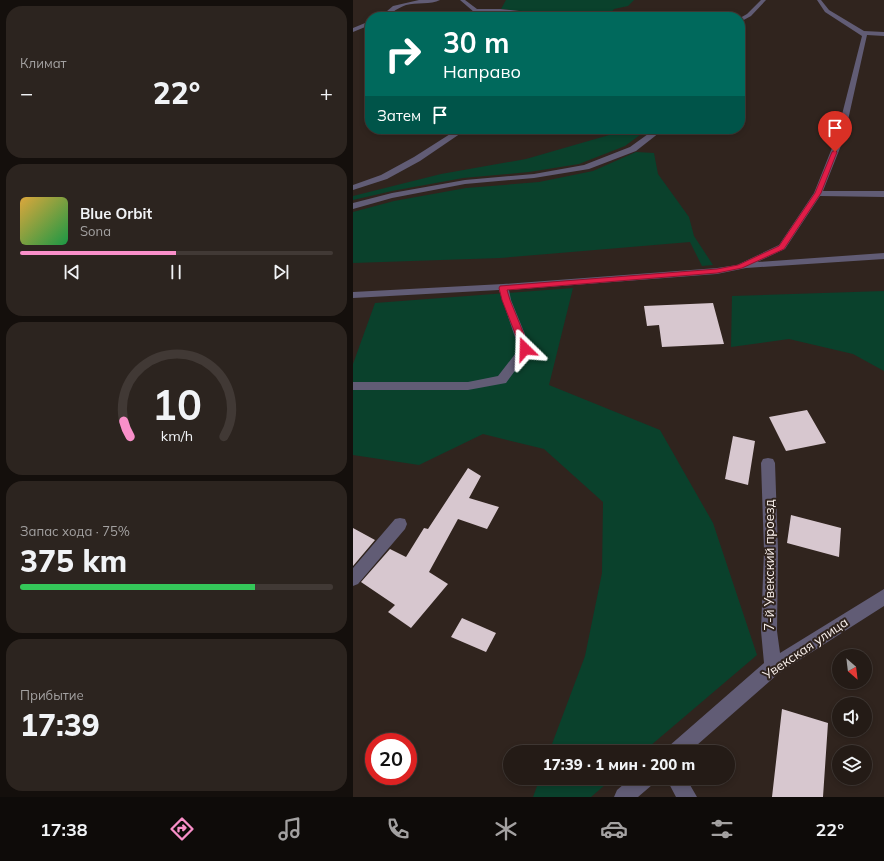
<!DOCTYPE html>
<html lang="ru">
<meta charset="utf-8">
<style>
body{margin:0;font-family:Mulish,sans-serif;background:#2c241f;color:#f1f3f6;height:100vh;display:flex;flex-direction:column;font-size:15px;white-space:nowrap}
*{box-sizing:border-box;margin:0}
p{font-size:13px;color:#a3a1a1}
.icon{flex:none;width:22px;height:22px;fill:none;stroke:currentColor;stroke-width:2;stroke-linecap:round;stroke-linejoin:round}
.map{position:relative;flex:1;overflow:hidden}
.details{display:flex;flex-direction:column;gap:6px;padding:6px;background:#140f0c;width:353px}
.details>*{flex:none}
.banner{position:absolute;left:12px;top:12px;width:380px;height:122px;border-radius:16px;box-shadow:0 2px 6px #0003,0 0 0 1px #413935;background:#00695c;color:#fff;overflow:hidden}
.needle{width:26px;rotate:152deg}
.tools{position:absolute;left:479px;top:649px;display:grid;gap:8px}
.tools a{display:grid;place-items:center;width:40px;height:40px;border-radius:50%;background:#241b16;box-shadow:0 2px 6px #0003,0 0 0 1px #413935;font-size:20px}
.speed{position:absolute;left:12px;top:733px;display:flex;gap:8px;font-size:20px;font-weight:700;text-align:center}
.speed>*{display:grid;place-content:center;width:52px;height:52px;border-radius:50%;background:#241b16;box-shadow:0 2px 6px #0003,0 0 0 1px #413935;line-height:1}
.speed .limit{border:6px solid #d22;background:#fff;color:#111}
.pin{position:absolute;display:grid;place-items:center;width:34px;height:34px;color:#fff;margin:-41px -17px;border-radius:50% 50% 50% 0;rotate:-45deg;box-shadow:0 0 4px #0007}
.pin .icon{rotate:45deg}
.me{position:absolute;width:44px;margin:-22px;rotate:338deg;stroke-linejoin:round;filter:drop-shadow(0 0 3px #0008)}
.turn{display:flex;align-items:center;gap:14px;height:84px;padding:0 12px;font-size:18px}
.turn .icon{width:52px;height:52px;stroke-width:2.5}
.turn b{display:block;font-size:28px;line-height:34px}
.then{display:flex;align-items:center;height:38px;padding:0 12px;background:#0003;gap:8px;font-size:15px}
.big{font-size:30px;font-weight:800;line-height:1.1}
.details .tile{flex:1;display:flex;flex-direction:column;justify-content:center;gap:6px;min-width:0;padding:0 14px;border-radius:16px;background:#2c241f}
.details .dial{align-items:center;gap:0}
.dial svg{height:104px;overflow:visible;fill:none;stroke:#413935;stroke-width:7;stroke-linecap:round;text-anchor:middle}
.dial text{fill:#f1f3f6;stroke:none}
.song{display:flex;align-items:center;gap:12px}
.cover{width:48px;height:48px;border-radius:6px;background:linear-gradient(135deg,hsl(40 70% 55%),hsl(140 70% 35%))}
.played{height:4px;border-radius:2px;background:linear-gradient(90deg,#f98fc9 50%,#413935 50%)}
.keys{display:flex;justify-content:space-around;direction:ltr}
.heat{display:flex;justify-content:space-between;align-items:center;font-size:22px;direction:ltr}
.charge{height:6px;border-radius:3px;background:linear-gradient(90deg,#34c759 75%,#413935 0)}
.trip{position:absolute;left:150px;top:745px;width:232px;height:40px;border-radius:20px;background:#241b16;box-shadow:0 2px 6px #0003,0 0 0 1px #413935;font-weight:800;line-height:40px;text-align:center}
.menu{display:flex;height:64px;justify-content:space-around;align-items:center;background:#0e0b09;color:#a3a1a1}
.menu .icon{width:28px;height:28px}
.menu .selected{color:#f98fc9}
.menu b{font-size:18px;color:#f1f3f6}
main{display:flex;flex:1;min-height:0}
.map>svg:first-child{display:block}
.green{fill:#0a412c}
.building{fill:#d7c7cf}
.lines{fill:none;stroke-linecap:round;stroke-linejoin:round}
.minor{fill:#615c75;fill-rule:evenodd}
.route{fill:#e11d48;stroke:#92132f}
.labels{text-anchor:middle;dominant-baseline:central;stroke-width:4;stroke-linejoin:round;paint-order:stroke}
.near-street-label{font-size:13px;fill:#faf1ed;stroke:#30241e}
</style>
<main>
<section class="details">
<div class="tile"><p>Климат</p>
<div class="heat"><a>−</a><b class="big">22°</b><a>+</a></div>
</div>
<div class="tile">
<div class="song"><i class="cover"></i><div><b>Blue Orbit</b><p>Sona</p></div></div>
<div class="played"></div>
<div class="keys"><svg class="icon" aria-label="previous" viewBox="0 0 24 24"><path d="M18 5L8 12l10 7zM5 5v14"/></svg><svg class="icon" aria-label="pause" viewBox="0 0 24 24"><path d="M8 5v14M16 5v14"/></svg><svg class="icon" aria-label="next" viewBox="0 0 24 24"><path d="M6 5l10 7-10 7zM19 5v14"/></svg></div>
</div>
<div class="tile dial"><svg viewBox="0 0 100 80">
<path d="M14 69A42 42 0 1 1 86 69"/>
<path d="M14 69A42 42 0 0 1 9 57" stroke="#f98fc9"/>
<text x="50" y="56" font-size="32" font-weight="700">10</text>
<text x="50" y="72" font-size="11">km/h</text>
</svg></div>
<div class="tile"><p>Запас хода · 75%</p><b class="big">375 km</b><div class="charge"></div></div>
<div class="tile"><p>Прибытие</p><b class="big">17:39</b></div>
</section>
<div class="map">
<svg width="531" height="797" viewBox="0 0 531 797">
<rect width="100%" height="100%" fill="#30241e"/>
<!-- green -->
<path class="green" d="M153,0h128l-6,6 -14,3 -5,7 -55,-2 -53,-5z
M277,129h18l-23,17 -46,18 -50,8 -66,6 -71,13 -39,9v-4l88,-22 85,-15z
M283,152l18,1 4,21 31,43 5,19 19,29 -11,1 -12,-24 -190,16 -147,5v-51l41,-11 72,-13 73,-6 54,-11z
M220,288l-24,97 111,45 53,93 44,132 -114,97h-94l36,-96 17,-83 1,-71 -59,-53 -61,-15 -64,31 -66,-10v-91l22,-61z
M531,291v80l-31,-17 -64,-15 -58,8 1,-51z
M187,778h73l-22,19h-58z"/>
<!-- building -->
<path class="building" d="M360,303l11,41 -62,3 -3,-22 -12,1 -3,-20z
M454,410l19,33 -40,8 -17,-34z
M380,436l22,5 -7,44 -23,-6z
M115,468l13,8 -12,22 30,9 -12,22 -29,-10 -29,53 19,12 -37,44 -23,-16 7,-7 -34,-23 29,-33 16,8 18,-29 4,1z
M438,515l50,13 -2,29 -52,-14z
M0,528l22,12 -22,26z
M109,618l34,15 -10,19 -35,-15z
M429,709l46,14 -5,74h-51z"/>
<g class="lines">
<!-- minor -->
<path class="minor" d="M66,0h21c-9,5 -24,2 -34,5 -10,3 -17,12 -26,12l13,-11z
M107,0h5l12,9h23l46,5 40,1 3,2h-48l-41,-4h-21l3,4h-6l-2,-5z
M408,0h5l-15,16 -11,6v-4l7,-4z
M464,0h4l8,10 35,21 20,1v4l-17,-1 -23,103 -21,53h61v6l-64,-1 -35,53 -28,13 127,-9v6l-138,9 -29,6 -208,16 2,10 20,49 -25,34 -38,7h-115v-8h115l30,-6 21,-27 -20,-59 -146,8v-6l150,-8 214,-16 20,-3 42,-20 35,-52 22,-55 26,-102 -37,-24z
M17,21v4l-17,7v-4z
M105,129h9l-47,32 -33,18 -34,11v-5l28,-10 33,-18z
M302,129h9l-28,22 -47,18 -55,9 -69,6 -73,14 -39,11v-6l39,-10 73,-13 69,-6 50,-9 46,-18z
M415,458l5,1 2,4 3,87 -1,81 3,22 104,-64v17l-105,67 -90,79h-23l3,-6 95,-83 -3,-32 3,-81 -3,-87 2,-4z
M47,518l5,1 2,5 -2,5 -47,55 -5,2v-18l42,-49z
M278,778h23l-2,7 -14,12h-24l3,-7z
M313,778h20l11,19h-21z"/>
</g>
<!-- route -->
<path class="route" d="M482,150l2,2 -16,41 -37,56 -42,19 -25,5 -210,17 3,10 20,49 -5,3 -3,-1 -20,-51 -3,-12 1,-2 217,-17 21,-4 41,-19 36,-53 17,-41z"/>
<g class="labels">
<!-- near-street labels -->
<g class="near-street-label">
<text transform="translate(416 565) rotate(-90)">7-й Увекский проезд</text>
<text transform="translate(452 648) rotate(-34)">Увекская улица</text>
</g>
</g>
</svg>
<div class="tools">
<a><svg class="needle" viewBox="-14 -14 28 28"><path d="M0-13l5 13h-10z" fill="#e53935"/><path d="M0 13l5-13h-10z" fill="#a3a1a1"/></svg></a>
<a><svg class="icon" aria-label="sound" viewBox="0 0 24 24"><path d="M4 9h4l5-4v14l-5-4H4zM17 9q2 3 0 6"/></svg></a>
<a><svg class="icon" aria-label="layers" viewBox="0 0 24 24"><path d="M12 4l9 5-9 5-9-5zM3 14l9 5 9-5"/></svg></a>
</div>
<div class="speed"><div class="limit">20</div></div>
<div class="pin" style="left:482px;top:152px;background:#d93025"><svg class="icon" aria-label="arrive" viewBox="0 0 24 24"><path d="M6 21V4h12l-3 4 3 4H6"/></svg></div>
<svg class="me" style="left:172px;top:349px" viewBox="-20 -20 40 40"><path d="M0-17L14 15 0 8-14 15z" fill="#e11d48" stroke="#fff" stroke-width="4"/></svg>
<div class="trip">17:39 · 1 мин · 200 m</div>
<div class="banner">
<div class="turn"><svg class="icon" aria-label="right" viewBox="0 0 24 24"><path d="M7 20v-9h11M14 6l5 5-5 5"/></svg><div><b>30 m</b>Направо</div></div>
<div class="then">Затем<svg class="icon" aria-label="arrive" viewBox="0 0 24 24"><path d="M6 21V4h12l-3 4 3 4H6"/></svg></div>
</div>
</div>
</main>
<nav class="menu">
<b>17:38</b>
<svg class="icon selected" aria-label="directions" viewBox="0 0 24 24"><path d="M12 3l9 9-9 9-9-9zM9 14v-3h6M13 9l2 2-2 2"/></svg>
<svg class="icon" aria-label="music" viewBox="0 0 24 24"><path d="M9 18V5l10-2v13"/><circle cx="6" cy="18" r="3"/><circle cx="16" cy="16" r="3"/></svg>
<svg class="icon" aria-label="phone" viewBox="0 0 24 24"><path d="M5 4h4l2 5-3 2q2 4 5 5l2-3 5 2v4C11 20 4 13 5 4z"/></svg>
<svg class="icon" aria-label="climate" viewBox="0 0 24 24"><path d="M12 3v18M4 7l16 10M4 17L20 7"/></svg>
<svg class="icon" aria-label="car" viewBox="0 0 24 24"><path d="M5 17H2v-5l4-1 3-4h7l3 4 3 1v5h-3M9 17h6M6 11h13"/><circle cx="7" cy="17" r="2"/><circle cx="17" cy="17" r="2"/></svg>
<svg class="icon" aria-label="filters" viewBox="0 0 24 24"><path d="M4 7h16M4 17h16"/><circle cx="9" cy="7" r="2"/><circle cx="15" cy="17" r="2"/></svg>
<b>22°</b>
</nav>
